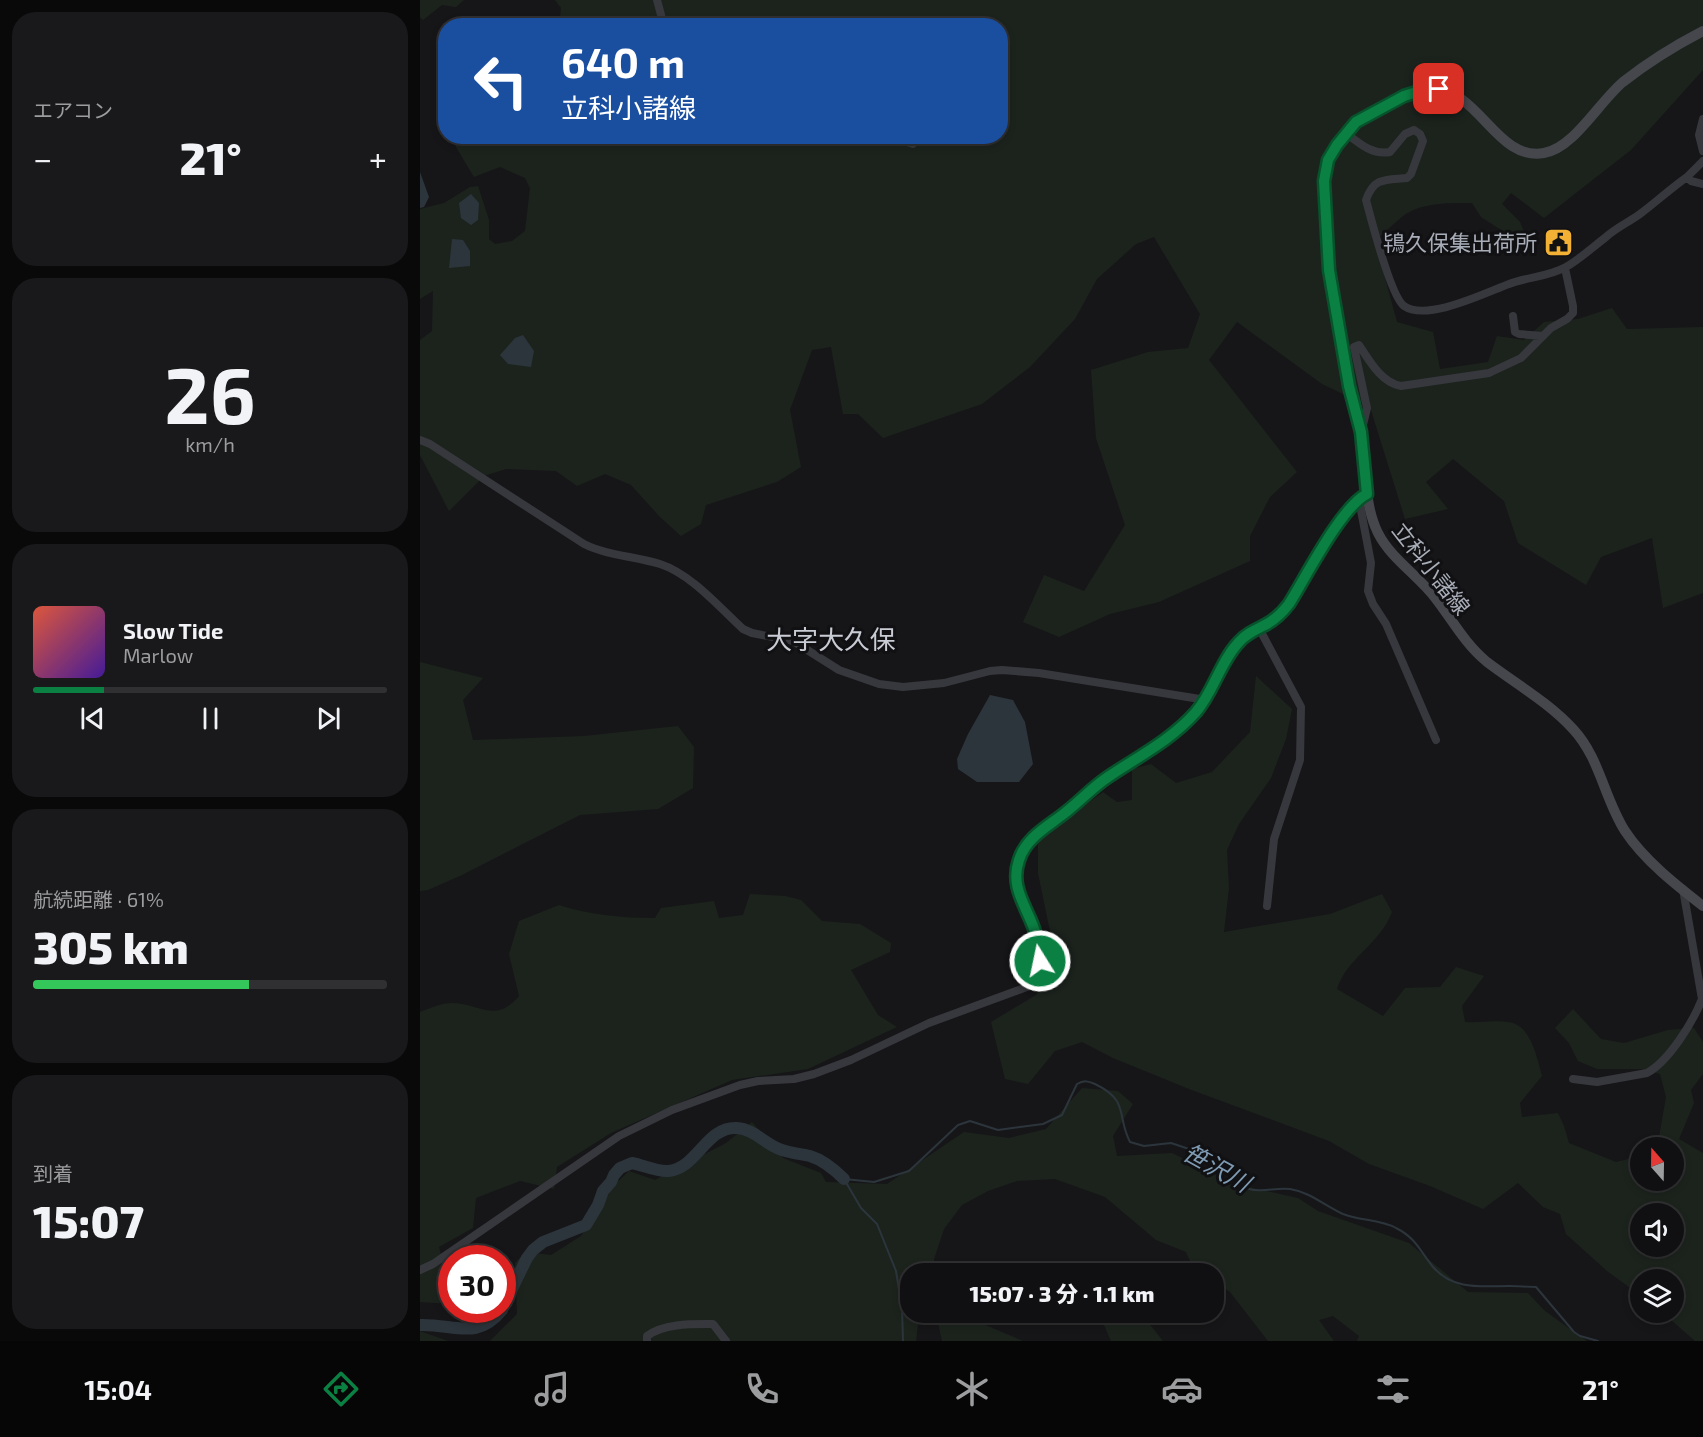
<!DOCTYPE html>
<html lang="ja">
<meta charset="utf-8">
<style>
body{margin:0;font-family:"Exo 2","Noto Sans JP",sans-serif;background:#19191b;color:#f1f3f6;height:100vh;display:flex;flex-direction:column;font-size:22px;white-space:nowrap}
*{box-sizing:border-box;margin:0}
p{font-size:20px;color:#9c9d9f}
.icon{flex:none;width:33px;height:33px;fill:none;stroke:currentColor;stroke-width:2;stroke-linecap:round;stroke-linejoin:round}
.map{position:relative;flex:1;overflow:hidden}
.drawer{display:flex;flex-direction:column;gap:12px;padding:12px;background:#09090a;width:420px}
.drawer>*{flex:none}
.top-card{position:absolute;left:18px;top:18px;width:570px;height:126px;border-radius:24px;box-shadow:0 3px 9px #0003,0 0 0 2px #303032;background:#1a4fa0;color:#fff;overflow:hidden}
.needle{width:39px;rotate:340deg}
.buttons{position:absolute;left:1210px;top:1137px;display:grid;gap:12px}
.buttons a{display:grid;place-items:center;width:54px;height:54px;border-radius:50%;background:#101012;box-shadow:0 3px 9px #0003,0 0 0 2px #303032;font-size:30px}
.speed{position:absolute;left:18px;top:1245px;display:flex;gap:12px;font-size:30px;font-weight:700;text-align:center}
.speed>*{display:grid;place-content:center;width:78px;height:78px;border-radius:50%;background:#101012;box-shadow:0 3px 9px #0003,0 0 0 2px #303032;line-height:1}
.speed .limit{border:9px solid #d22;background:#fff;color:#111}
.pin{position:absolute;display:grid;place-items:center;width:51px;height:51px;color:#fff;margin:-26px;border-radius:12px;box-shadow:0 3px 9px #0006}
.me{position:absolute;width:66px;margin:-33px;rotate:350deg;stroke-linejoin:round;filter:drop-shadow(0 0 4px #0008)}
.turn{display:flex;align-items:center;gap:21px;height:126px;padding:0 24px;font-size:27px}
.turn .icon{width:78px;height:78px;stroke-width:2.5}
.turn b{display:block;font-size:42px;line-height:51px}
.big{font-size:45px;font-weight:800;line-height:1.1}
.drawer .tile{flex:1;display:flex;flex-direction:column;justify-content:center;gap:9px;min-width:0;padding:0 21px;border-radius:24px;background:#19191b}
.drawer .dial{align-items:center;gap:0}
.dial b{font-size:78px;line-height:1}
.song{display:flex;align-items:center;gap:18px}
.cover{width:72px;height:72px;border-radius:9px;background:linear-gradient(135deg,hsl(10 70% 55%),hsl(260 70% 35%))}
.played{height:6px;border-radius:3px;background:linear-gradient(90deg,#0b8043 20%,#303032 20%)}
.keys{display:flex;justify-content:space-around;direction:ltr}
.heat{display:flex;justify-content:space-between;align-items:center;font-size:33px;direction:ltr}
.charge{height:9px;border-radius:4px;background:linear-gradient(90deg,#34c759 61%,#303032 0)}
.trip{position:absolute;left:480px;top:1263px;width:324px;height:60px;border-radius:24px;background:#101012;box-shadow:0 3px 9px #0003,0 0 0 2px #303032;font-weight:800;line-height:60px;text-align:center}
.tabs{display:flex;height:96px;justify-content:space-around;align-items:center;background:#060607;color:#9c9d9f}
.tabs .icon{width:42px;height:42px}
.tabs .selected{color:#0b8043}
.tabs b{font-size:27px;color:#f1f3f6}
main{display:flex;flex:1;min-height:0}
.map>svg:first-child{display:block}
.green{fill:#1c231d;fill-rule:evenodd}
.water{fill:#2c353c}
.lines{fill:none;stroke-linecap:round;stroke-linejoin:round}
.stream{stroke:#2c353c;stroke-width:2}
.river{stroke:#2c353c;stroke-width:12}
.street{stroke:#37383d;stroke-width:8}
.secondary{stroke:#45474d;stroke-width:10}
.route-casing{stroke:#07532c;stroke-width:15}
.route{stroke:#0b8043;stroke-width:10}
.labels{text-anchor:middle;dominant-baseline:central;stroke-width:6;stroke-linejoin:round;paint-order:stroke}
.poi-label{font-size:22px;fill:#a8adb8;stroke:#111113;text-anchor:end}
.street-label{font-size:22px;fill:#a8adb8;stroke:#111113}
.water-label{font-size:24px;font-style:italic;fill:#7f9bb3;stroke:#111113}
.quarter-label{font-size:26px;fill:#c9ccd4;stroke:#111113}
</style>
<main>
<section class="drawer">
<div class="tile"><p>エアコン</p>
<div class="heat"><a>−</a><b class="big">21°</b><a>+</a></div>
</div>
<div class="tile dial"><b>26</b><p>km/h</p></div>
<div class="tile">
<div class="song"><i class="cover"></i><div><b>Slow Tide</b><p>Marlow</p></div></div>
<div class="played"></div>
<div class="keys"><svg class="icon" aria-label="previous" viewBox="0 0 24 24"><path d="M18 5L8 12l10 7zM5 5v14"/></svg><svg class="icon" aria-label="pause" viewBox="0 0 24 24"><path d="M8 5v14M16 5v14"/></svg><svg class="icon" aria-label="next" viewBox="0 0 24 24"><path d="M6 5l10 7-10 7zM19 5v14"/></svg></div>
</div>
<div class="tile"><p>航続距離 · 61%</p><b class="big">305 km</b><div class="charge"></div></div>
<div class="tile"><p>到着</p><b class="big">15:07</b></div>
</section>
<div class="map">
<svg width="1283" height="1341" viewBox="0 0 1283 1341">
<rect width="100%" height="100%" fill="#161618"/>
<!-- green -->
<path class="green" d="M0,0h44l-8,7 -14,-2 -19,15 -3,-3z
M135,0h1148v70l-72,80 -87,68 -33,-25 -9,11 18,18 5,12 -10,5 -34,-22 -9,-14c-22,0 -50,-1 -69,13 -10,8 -19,17 -28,25l22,81 36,10 7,37 48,-7 9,-26 27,4 20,-18 34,-3 34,-11 15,21 76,-2v266l-40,15 -11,-70 -51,19 -15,28 -68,-42 -14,-42 -51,-42 -27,23 22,27 -43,10 -35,-112 -48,-23 -85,-62 -28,38 88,112 -27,25 -20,39v25l-91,41 -49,12 -51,23 -36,-15 21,-47 40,16 41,-66 -29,-87 -5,-68 57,-18 40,-4 12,-34 -46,-77 -18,7 -39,35 -22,40 -45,48 -48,37 -99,34 -25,-24h-15l-12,-67 -19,3 -22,60 11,57 -24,15 -71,23 -5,19 -20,12 -22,-20 -28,-31 -26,-11 -28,12 -21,-15 -50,-2 -22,7 -35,35 -29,-56v-115l12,-9 1,-40 -13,8v-90l24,-6 26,-16 8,-1 11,34v19l6,5 17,-3 13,-10 5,-43 -5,-10 -25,-11 -26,10 -24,-40 550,-1v-110l-441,-1 2,-17z
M0,662l63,16 -20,22 10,40 111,-4 94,-10 16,21 -1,41 -35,21 -78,6 -118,60 -34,15 -8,1z
M836,676l36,33 -6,30 -15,39 -32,46 -12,26 2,38 -5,44 106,-18 52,-20 10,18c-12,32 -46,47 -55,77l46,27 22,-28 35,-1 16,-20 28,9 -22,30 3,16c14,1 29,-2 43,0 23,2 29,36 34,54l-22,27 2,14 36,-4 6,13 5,17 47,19 25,-6v24h33v-32l-25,-1 10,-10 7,-40 -6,-23 -18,-5h-45l-19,-8 -9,-18 -14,-15 18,-19 28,30 23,4 44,-13 26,-2 9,14v32l-12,16 3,13 -15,36 24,14v188h-8l-32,-28 11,-1v-32h-33v16l-34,-25 -41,-37 -6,-20 -17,-7 -25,-24 -35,26 -53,-23 -61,-22 -40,-23 -140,-52 -76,-31 -31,-16 -27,9 -27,33 -23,-5 -14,-57 45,-27 10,-16 6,-38 -14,-68v-34l65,-47 14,10 15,-2v-31l19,-5 25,19 36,-11 38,-40zM1221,1214h33v32h-33z
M330,894l35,2 16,4 21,21 38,3 31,19 -1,9 -39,18 27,45 19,12 -89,42 -76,11 -121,53 -54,34 -3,22 -34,-8 -44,17 -3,30 -34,19 4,16 8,-2v43l-31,-2v-290c10,-4 22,-9 33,-9 28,1 42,21 66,-7l-10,-42 10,-33 40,-16c30,10 64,13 96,13l6,-10 53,-7 5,17 24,-3z
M662,1088l36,3 15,13 -20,32 4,20 55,-3 51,25 7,5 68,15 20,13 91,32 59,49 60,1 17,18 42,30h-230l2,-5 -26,-20 -14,4 15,21h-66l-38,-49 -16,-11v-7c-20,-1 -21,-6 -28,-22l-30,-12 -51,-43 -50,-18 -38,2 -29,10 -26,14 -18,24 -10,30 1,14 -25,1v38l56,1 10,8 47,20h-81l-4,-18 -19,-7 -3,25h-426l27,-27 -2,-51 10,-11 26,3 30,-19 33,-51 15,-14 26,9 71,-37 26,-21 31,36 38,15 5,9 61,2 77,-52 45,6 37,-9z
M685,1313h36l22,28h-52l-11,-25z
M0,1331l28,10h-28z"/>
<!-- water -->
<path class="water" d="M0,172l9,25 -5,10 -4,1z
M51,194l8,9 -1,17 -7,5 -10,-7 -2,-15z
M32,239l11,1 7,11v15l-21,2z
M103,335l11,16 -3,16 -23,-3 -8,-9 15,-17z
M570,695l23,5 12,22 8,42 -14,18h-42l-19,-13 -1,-10 11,-25z"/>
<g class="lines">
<!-- stream -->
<path class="stream" d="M424,1179l30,3 35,-11 49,-46 12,-4 28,9 45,-6 19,-9 15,-31c7,-4 11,-3 18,0 35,17 21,31 35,58l14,4 27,-3 18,6 16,12 27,9 12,16 5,3c14,4 27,-2 41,0 20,3 35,17 53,25 17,7 37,5 53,14 20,10 24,23 37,39 21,24 49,19 77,19 9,0 17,1 26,1l38,45 6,4 18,5
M424,1179l17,29 16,16 19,47 6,37 1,33"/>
<!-- river -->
<path class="river" d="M82,1309l25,-51 6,-8 10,-8 43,-17 12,-20 5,-14 8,-9 3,-7 6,-7 12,-5c11,2 25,9 36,8 29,-2 38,-45 69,-43 17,1 29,17 45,22 9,3 19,4 28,6 13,4 25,14 34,23
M0,1325c35,-1 57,16 82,-15"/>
<!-- street -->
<path class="street" d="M237,0l7,26
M1283,119l-4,16 4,16
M926,133c14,11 26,22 44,19l15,-18 9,-4 6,4 3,7 -12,33 -4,4c-22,2 -33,-1 -41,22 5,19 25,97 38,106 23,16 83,-14 105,-22 18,-7 39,-7 57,-17 14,-8 27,-20 40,-30 10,-9 23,-15 34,-23 16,-12 30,-25 47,-37l4,4 12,3
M469,136l24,8
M1267,177l16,-16
M1093,316l2,16 4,2 24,2
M942,429l5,-21 -13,-61 5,-2c11,17 23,38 42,41l88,-13 32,-15 30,-30 16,-9 6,-6v-7l-8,-38
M0,440l10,4 154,100c24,12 51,12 76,20 31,10 59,43 83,65l9,4 41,8 46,29 40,14 24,3 41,-4 46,-12 12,-1 37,3 167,27
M945,498l-5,7 11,58 -3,28 5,13 13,20 50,116
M839,628l42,79 -1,53 -26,79 -7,67
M1153,1079l24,3 50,-9c22,-12 46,-51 55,-74l-19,-110
M0,1270l13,-6 186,-128 53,-26 68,-25 18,-4 36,-2 20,-5 37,-14 78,-37 106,-39 5,-23 -2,-19 -22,-57v-11l3,-15 5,-9 15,-18 22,-16 47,-39 39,-24 31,-23 28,-30 31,-57 10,-9 32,-18 10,-12c17,-27 52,-96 78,-110
M227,1341v-5c17,-13 46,-12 66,-12l13,17"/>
<!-- secondary -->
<path class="secondary" d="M1283,31c-27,14 -56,32 -80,51 -24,20 -49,66 -79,71 -48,9 -65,-66 -114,-64 -10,0 -22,5 -32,9 -13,6 -30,14 -41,23 -12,9 -23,25 -28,38 -9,20 -5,47 -3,67 4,52 11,104 22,155 3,18 10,35 13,52 6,33 2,70 17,100 13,26 41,43 58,66 17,22 29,45 51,63 29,22 61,40 86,67 27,29 31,69 52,102 19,29 51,54 78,75"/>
</g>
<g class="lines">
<defs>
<path id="route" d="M620,961c-1,-14 -3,-27 -9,-40 -9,-21 -20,-38 -12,-61 7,-23 30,-34 47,-48 14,-11 27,-25 42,-35 31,-21 62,-36 88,-65 18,-21 24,-50 43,-70 7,-8 16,-12 26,-17 10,-5 17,-12 24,-21 17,-27 52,-97 78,-110l-6,-62 -12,-46 -20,-116 -5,-89 4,-21 9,-15 19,-23 48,-26 22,-7h13"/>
</defs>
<!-- route casing -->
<use href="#route" class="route-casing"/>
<!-- route -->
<use href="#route" class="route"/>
</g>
<!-- icons -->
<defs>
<symbol id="civic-square" viewBox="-11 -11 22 22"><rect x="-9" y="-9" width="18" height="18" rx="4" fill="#f2b134" stroke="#111113"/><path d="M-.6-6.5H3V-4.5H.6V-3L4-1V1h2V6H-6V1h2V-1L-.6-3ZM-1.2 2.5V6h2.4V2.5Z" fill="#111"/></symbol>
</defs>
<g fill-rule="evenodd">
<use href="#civic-square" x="1122" y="226" width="33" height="33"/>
</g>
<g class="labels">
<!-- poi labels -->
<g class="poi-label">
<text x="1117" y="242">鴇久保集出荷所</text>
</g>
<!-- street labels -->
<g class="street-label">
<text transform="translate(1012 568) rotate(52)">立科小諸線</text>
</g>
<!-- water labels -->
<g class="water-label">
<text transform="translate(797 1167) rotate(29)">笹沢川</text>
</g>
<!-- quarter labels -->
<g class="quarter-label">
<text x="411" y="638">大字大久保</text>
</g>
</g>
</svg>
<div class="buttons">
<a><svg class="needle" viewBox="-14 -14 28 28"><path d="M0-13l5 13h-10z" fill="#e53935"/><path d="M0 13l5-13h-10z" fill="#9c9d9f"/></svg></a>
<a><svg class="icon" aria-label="sound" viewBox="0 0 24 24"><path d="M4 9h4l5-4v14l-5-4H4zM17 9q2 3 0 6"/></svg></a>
<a><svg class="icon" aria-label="layers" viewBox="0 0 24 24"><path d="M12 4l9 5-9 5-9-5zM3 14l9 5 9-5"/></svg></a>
</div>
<div class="speed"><div class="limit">30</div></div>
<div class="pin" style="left:1019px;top:89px;background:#d93025"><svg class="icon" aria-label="arrive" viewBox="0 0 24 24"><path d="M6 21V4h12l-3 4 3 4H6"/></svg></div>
<svg class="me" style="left:620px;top:961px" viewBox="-20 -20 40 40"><circle r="17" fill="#0b8043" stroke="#fff" stroke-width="3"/><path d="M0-11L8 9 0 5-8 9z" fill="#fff"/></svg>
<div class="trip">15:07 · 3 分 · 1.1 km</div>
<div class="top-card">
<div class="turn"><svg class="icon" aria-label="left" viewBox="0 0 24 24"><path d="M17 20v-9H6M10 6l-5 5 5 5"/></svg><div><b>640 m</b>立科小諸線</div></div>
</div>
</div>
</main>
<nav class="tabs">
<b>15:04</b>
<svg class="icon selected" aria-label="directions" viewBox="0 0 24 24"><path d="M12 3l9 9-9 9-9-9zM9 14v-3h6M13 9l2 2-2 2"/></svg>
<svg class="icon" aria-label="music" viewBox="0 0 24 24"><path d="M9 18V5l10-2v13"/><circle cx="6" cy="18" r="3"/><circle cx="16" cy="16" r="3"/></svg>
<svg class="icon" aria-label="phone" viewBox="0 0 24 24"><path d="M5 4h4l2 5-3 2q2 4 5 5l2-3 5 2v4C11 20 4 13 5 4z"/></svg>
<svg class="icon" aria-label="climate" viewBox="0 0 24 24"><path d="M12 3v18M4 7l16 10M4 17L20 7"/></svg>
<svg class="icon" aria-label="car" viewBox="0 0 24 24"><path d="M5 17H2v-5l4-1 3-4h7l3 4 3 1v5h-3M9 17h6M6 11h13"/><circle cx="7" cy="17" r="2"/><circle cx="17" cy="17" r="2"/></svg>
<svg class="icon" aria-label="filters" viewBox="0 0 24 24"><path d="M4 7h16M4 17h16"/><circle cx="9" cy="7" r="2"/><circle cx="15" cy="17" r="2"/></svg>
<b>21°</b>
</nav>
